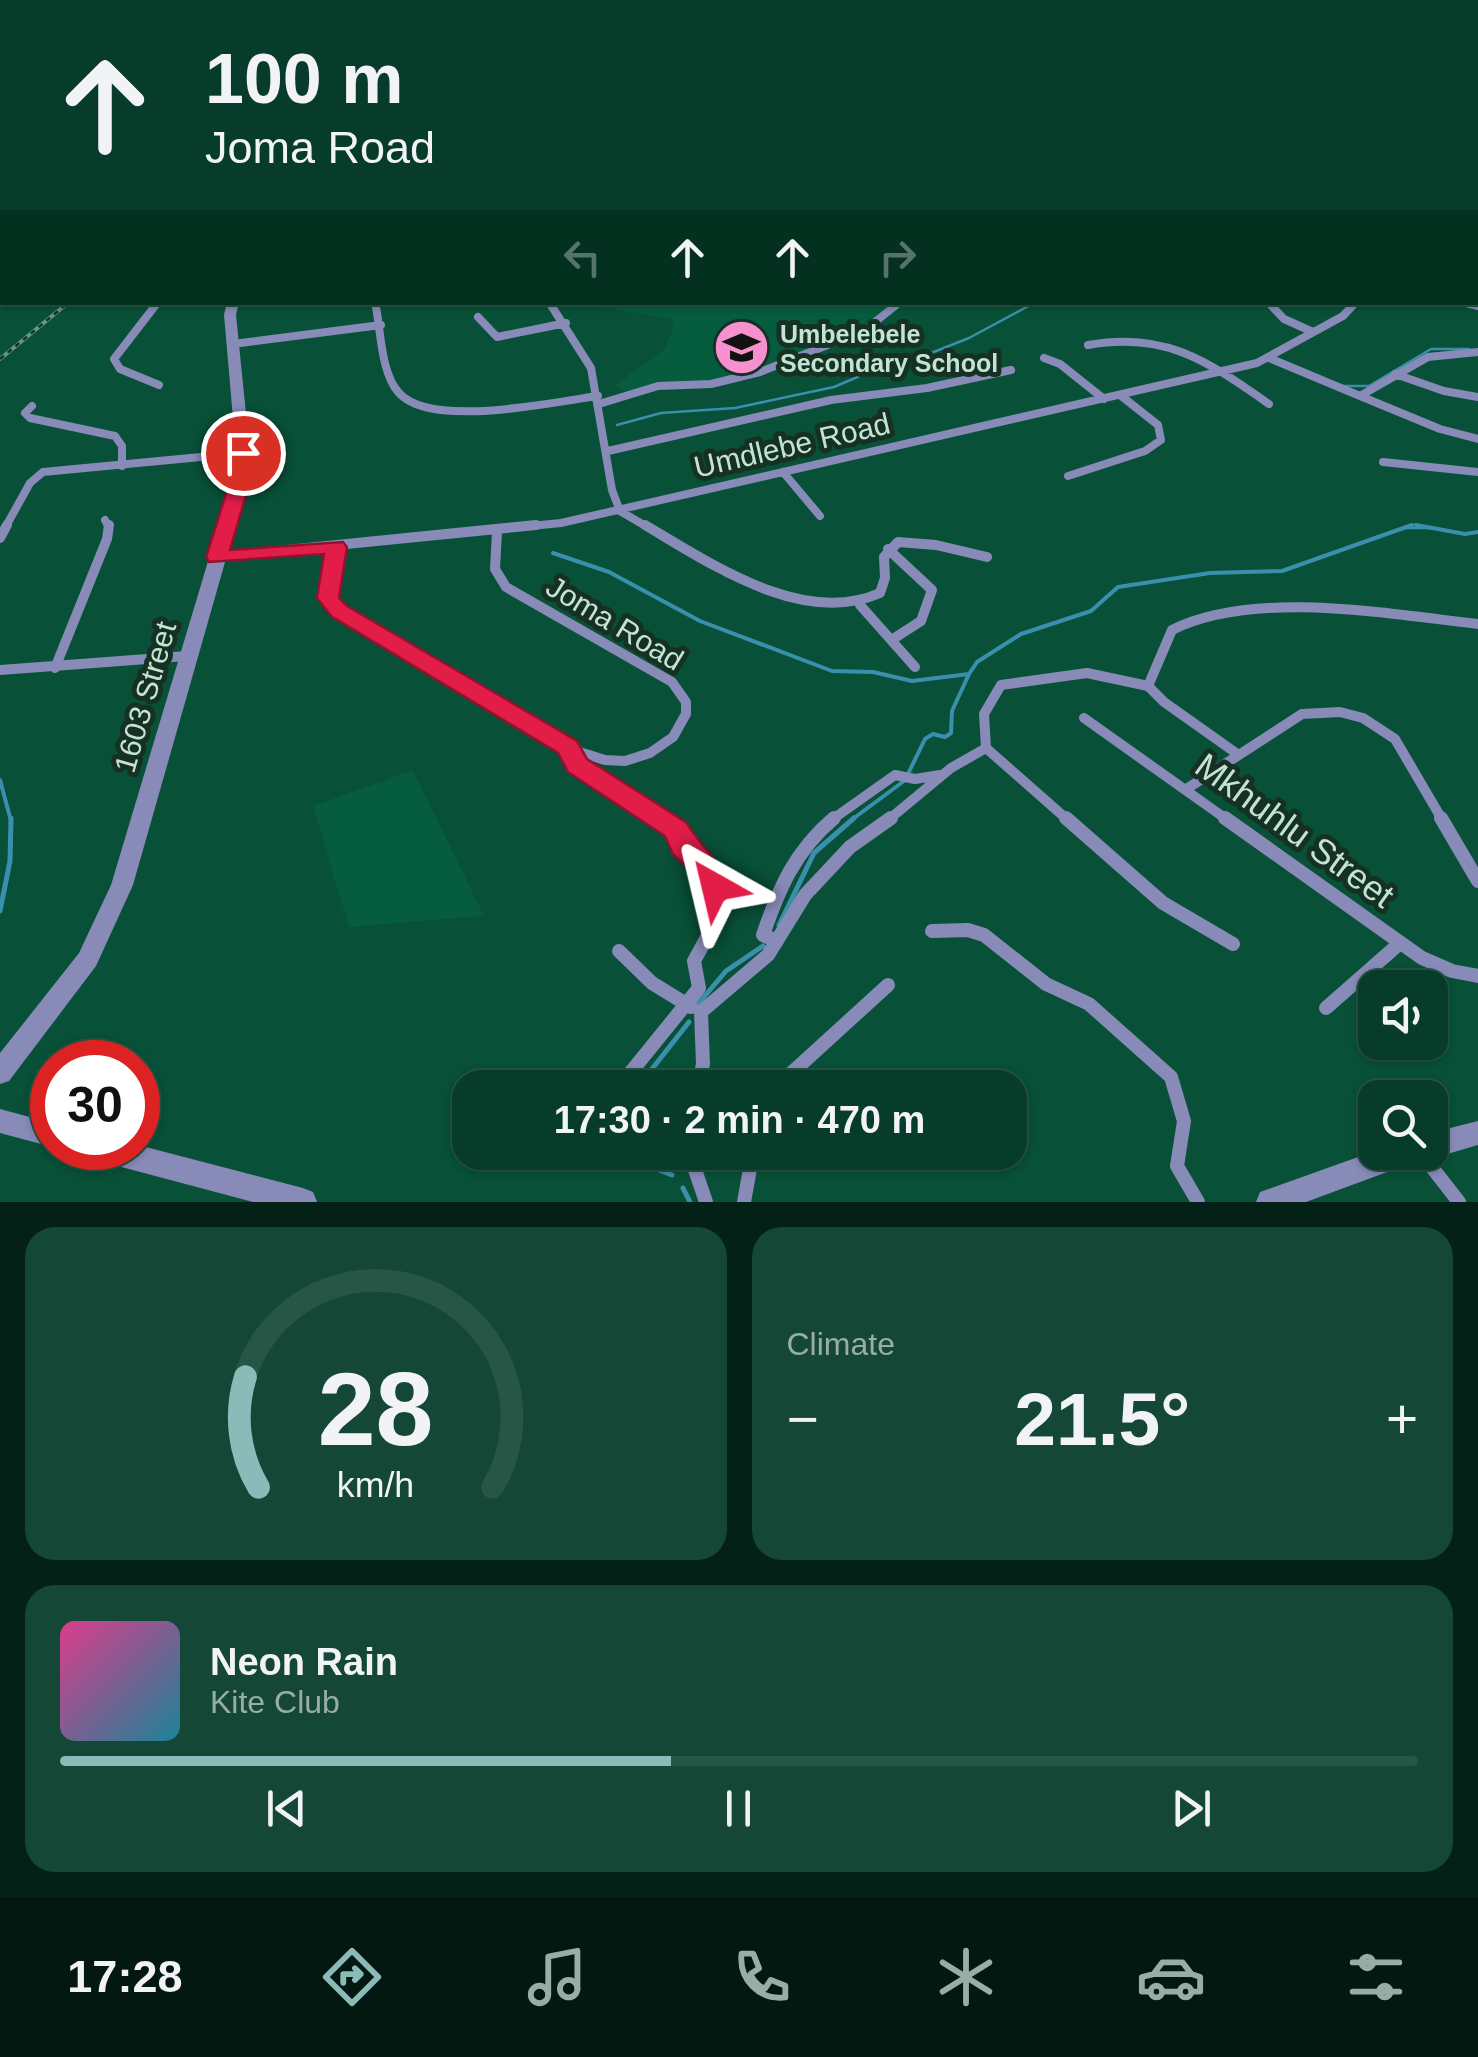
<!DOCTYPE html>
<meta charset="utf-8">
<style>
body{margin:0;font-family:Arial,sans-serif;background:#144735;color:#f1f3f6;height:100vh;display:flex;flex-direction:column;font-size:38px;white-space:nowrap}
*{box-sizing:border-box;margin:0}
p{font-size:32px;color:#98ada8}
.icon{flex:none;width:55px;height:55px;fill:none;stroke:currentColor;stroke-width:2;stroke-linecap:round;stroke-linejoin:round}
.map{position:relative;height:1202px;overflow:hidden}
.details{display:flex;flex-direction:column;gap:25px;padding:25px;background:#032117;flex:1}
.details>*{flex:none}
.banner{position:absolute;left:0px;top:0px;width:1480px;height:305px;box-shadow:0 2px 8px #0004,0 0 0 2px #275646;background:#063c29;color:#f1f3f6;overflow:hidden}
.tools{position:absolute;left:1358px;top:970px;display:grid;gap:20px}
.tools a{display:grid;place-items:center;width:90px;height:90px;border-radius:20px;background:#063c29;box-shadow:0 2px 8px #0004,0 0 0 2px #275646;font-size:50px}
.speed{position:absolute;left:30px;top:1040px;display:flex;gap:20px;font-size:50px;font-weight:700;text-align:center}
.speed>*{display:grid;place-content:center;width:130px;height:130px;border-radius:50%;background:#063c29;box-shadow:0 2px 8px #0004,0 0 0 2px #275646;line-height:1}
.speed .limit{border:15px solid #d22;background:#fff;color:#111}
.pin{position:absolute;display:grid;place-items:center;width:85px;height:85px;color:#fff;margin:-42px;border:5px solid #fff;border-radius:50%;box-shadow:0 2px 10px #0007}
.me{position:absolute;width:110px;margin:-55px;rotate:323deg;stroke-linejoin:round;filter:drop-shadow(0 0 8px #0008)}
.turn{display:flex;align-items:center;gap:35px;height:210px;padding:0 40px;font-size:45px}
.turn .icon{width:130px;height:130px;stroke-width:2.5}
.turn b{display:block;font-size:70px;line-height:85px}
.lanes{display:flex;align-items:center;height:95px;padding:0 40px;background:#0003;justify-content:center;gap:50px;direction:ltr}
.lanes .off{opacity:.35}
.big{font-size:75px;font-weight:700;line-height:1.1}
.details .widget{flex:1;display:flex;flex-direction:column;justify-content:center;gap:15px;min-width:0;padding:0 35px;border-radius:30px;background:#144735}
.details .dial{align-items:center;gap:0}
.dial svg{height:260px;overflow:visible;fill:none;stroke:#275646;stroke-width:7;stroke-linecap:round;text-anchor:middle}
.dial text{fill:#f1f3f6;stroke:none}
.song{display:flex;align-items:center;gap:30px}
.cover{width:120px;height:120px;border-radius:15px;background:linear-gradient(135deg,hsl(330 70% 55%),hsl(190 70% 35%))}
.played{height:10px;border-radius:5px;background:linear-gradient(90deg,#8bbbb9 45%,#275646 45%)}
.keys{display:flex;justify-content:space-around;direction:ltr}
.heat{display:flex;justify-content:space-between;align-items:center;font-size:55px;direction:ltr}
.details .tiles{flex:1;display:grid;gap:25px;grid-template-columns:1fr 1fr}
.widget:last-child{grid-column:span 2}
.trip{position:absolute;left:452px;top:1070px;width:575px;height:100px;border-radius:30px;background:#063c29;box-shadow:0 2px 8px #0004,0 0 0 2px #275646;font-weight:700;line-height:100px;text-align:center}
.menu{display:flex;height:160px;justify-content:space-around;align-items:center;background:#021810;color:#98ada8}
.menu .icon{width:70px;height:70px}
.menu .on{color:#8bbbb9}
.menu b{font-size:45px;color:#f1f3f6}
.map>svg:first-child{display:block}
.built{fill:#055c3f}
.green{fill:#9f451a}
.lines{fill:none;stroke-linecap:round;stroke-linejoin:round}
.stream-far2{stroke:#3a90ac;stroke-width:2.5}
.stream-far1{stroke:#3a90ac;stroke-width:4}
.stream{stroke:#3a90ac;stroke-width:5}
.minor-far4{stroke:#888ab8;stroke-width:5}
.minor-far3{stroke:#888ab8;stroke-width:6}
.minor-far2{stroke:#888ab8;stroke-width:8}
.minor-far1{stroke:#888ab8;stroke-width:10}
.minor{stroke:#888ab8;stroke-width:14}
.tertiary{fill:#888ab8;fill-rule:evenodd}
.rail-casing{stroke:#649883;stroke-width:4}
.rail{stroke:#163024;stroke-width:2.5;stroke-dasharray:5;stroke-linecap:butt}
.route{fill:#e11d48;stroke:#92132f;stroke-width:2.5}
.labels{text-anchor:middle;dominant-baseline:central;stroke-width:10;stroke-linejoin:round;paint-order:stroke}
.far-poi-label{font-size:25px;font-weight:bold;fill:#c4e4d3;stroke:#163024;text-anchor:start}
.street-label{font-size:30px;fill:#c4e4d3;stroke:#163024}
.near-street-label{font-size:35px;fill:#c4e4d3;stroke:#163024}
</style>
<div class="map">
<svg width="1478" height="1202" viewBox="0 0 1478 1202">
<rect width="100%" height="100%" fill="#085037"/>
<!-- built -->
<path class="built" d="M604,302l289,1 -30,25 -97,41 -47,12 -90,12 -15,-7 51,-37 8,-21 -1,-9 -73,-12z
M413,770l71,146 -135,11 -36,-121z"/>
<!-- green -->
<path class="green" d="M1062,0h416v54v-52z"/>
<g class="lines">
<!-- stream-far2 -->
<path class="stream-far2" d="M1108,0l11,2
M1344,386h25l62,-37h38
M617,425l44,-12 74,-5 99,-21 54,-23 38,-9 43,-17 67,-36
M1405,528h25"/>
<!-- stream-far1 -->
<path class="stream-far1" d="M1416,525l49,9 13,-2
M553,553l56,19 91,49 132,50 41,1 39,9 57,-7 8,-12 44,-28 70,-23 27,-24 92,-14 72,-2 130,-46
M907,776l18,-37 8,-5 12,3 6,-4 1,-22 17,-37
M0,780l11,41
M850,821l54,-40"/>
<!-- stream -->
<path class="stream" d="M0,911l10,-50 1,-43
M779,925l35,-72 40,-35
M698,1004l28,-33 37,-25
M637,1088l52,-66
M612,1152l60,23
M683,1188l7,14"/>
<!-- minor-far4 -->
<path class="minor-far4" d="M102,0l7,2
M176,0l6,2"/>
<!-- minor-far3 -->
<path class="minor-far3" d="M1462,302l8,2"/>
<!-- minor-far2 -->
<path class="minor-far2" d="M158,302l-44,57 6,10 39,16
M375,302c6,26 5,70 24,91 32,36 155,9 199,3
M549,302l42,66 21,122 8,21 29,17
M1268,302l16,17 29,13
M1462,302l16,4
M478,317l19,20 69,-14
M233,344l148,-19
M1088,345c78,-14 119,16 181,59
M1044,358l16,6 44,35
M1269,358l91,38 68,-39 50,-5
M1395,374l49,17 34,6
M1360,396l80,33 38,10
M599,404l59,-18 53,-2 49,-12 105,-42 35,-28
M32,406l-7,7 5,5 85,18 7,10v20
M608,451l223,-51 96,-12 84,-18
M1383,462l95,10
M783,472l37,44
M1068,476l77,-25 16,-11 -3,-15 -38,-30
M105,520l4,8
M5,528l25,-45 13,-11 200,-19
M511,528l50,-5 696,-160 86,-47 13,-14"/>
<!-- minor-far1 -->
<path class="minor-far1" d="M645,525c66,39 158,102 235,68l5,-15 -1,-21 14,-15 38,3 51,12
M0,538l7,-13
M336,547l-8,52 11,12 234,139 32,10 20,1 25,-8 23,-16 13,-23v-12l-14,-20 -166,-95 -11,-18 2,-37
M888,549l44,41 -11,31 -28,18
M217,557l319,-32
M860,605l55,62
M55,668l52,-129 2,-14
M0,670l187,-14
M1148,686l24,-56c82,-41 217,-16 306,-6
M1084,718l145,103
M568,748l16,22 79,51
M986,748l83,73
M1188,788l114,-74 38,-2 23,6 32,21 48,82
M830,821l65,-46 20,4 25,-4
M887,821l64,-53 35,-20 -2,-34 17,-29 86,-12 61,13 16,16 72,51"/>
<!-- minor -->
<path class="minor" d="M1066,818l97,85 70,41
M1225,818l197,140 30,13 26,5
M1441,818l37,63
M932,931l36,-1 16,5 62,49 43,20 82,73 13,44 -7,45 21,36
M777,941l-14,-6c16,-47 32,-84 71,-117
M619,951l33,32 39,24
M1326,1008l74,-65
M618,1088l81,-100 -5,-27 23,-42 -7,-49 -28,-24 -5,-16 -18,-12
M698,1088l5,-24 -2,-52 67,-57 37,-60 45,-48 41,-29
M775,1088l113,-103
M656,1152l36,12
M689,1152l17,50
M1420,1152l39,50
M744,1202l9,-50"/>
<!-- tertiary -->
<path class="tertiary" d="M2,125v6l-2,1v-6z
M227,302h12l-3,13 14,138 -1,25 -116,407 -37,81 -87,115 -9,3v-31l79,-100 32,-68 122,-407 3,-25 -12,-138z
M0,1109l52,14v24l-52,-14z
M1478,1121v24l-48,14 -10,-6 -3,8 -111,41h-50l4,-10 115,-41 55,1v-19z
M138,1145l165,43 10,4 4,10h-64l-154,-41 -9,-4 -4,-9z"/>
<defs>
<path id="rail" d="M0,359l69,-57"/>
</defs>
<!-- rail casing -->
<use href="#rail" class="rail-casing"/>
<!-- rail -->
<use href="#rail" class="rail"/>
</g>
<!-- route -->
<path class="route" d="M243,447l10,6 -2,25 -21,72 113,-8 4,5 -8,51 8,8 230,135 10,18 100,64c13,24 34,37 43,64l-4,8 -11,4 -10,-4 -8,-19 -24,-22 -8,-18 -97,-64 -10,-19 -227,-137 -14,-18 7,-44 -115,8 -3,-5 25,-79 3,-25z"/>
<!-- icons -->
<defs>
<symbol id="school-disc" viewBox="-11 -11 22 22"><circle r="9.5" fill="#f690cf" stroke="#163024"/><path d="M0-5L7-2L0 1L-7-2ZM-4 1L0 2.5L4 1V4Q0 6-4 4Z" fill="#111"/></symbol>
</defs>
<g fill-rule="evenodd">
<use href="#school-disc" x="710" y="316" width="63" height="63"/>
</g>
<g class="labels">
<!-- far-poi labels -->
<g class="far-poi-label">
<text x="780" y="334">Umbelebele<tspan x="780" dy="29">Secondary School</tspan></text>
</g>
<!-- street labels -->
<g class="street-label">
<text transform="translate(792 445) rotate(-13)">Umdlebe Road</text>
<text transform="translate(615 623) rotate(31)">Joma Road</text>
<text transform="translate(145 697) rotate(-74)">1603 Street</text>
</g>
<!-- near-street labels -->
<g class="near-street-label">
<text transform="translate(1295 830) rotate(36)">Mkhuhlu Street</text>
</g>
</g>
</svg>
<div class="tools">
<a><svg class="icon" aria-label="sound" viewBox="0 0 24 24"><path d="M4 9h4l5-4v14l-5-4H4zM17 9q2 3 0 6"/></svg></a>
<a><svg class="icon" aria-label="search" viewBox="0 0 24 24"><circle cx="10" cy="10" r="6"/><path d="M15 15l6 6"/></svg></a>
</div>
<div class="speed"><div class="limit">30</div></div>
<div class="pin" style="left:243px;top:453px;background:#d93025"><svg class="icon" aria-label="arrive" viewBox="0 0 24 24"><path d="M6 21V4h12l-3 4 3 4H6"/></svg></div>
<svg class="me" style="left:715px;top:887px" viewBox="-20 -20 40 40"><path d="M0-17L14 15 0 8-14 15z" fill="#e11d48" stroke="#fff" stroke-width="4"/></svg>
<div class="trip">17:30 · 2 min · 470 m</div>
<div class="banner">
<div class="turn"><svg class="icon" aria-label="ahead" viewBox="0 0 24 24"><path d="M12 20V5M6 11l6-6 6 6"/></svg><div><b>100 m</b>Joma Road</div></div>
<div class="lanes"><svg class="icon off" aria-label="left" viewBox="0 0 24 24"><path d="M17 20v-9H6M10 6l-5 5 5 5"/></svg><svg class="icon" aria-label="ahead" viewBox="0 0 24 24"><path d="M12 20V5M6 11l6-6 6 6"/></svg><svg class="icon" aria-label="ahead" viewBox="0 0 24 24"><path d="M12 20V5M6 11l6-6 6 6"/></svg><svg class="icon off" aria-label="right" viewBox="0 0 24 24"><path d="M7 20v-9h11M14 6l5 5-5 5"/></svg></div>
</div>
</div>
<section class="details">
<div class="tiles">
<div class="widget dial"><svg viewBox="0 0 100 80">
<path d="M14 69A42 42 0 1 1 86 69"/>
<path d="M14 69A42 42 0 0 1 10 35" stroke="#8bbbb9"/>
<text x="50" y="56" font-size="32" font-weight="700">28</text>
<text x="50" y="72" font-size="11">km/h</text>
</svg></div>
<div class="widget"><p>Climate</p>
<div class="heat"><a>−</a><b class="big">21.5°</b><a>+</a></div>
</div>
<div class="widget">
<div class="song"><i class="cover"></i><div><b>Neon Rain</b><p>Kite Club</p></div></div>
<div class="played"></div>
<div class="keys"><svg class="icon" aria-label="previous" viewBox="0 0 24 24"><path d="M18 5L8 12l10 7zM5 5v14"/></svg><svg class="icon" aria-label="pause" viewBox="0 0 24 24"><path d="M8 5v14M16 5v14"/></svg><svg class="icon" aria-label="next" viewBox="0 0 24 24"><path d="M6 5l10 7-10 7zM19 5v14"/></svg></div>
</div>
</div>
</section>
<nav class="menu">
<b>17:28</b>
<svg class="icon on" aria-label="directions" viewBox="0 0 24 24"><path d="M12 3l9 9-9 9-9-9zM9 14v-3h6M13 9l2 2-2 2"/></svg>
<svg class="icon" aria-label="music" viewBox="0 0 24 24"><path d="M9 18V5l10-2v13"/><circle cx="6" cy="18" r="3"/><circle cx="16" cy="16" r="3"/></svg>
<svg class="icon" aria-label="phone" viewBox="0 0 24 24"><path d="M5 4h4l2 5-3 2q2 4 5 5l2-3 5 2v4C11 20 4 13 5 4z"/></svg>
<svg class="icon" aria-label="climate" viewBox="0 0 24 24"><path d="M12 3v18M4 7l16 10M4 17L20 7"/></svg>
<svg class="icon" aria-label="car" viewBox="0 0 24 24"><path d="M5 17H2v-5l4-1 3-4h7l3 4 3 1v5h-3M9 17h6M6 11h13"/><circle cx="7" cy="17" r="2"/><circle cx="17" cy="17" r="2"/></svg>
<svg class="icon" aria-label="filters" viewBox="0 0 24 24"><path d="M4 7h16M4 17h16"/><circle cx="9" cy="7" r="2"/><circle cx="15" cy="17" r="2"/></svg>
</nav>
